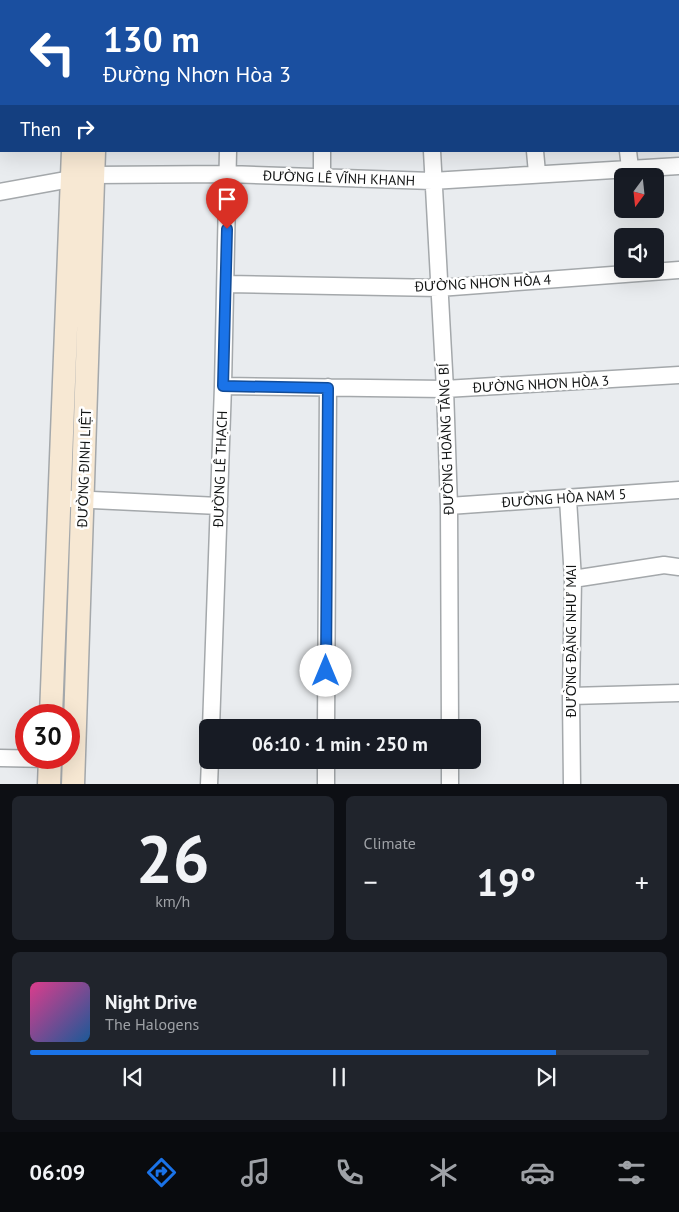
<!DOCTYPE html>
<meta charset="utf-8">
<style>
body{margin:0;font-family:"PT Sans",sans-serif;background:#20242c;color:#f1f3f6;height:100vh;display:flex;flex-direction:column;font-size:19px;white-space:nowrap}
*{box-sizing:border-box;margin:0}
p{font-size:16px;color:#9ea1a6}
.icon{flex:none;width:28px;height:28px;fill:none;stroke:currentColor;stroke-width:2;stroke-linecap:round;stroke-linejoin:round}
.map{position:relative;height:784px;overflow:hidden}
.sheet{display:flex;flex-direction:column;gap:12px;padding:12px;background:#0d0f14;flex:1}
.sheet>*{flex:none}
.hud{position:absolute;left:0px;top:0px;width:680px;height:152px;box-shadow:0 5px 20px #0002;background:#1a4fa0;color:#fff;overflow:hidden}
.needle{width:32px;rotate:195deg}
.tools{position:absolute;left:614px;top:168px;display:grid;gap:10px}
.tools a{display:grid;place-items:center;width:50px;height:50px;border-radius:8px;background:#171b24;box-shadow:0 5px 20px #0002;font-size:25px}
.speed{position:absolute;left:15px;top:704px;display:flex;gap:10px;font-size:25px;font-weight:700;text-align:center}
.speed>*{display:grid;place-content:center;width:65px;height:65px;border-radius:50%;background:#171b24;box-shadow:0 5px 20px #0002;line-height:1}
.speed .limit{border:8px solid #d22;background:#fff;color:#111}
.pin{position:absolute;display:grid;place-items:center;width:42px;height:42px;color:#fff;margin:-51px -21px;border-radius:50% 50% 50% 0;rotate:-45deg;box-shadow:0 0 5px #0007}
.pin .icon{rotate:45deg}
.me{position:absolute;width:55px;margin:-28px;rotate:0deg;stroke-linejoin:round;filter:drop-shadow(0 0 4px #0008)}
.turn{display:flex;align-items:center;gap:18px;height:105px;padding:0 20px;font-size:22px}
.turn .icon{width:65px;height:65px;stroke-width:2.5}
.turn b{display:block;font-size:35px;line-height:42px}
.then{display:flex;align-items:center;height:48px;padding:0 20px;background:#0003;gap:10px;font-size:19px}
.big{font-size:38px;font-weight:700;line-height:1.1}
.sheet .card{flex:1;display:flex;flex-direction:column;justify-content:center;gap:8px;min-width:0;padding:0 18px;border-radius:8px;background:#20242c}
.sheet .dial{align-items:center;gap:0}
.dial b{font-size:65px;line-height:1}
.song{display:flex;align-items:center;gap:15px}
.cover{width:60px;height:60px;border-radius:8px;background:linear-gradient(135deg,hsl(330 70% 55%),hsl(210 70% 35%))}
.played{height:5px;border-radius:2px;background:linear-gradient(90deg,#1a73e8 85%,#363941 85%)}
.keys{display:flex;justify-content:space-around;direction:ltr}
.heat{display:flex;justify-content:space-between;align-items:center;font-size:28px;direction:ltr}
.sheet .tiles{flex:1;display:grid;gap:12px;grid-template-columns:1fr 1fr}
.card:last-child{grid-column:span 2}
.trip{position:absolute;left:199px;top:719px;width:282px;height:50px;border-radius:8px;background:#171b24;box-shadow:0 5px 20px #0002;font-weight:700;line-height:50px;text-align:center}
.tab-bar{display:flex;height:80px;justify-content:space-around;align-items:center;background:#090b0e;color:#9ea1a6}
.tab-bar .icon{width:35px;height:35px}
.tab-bar .active{color:#1a73e8}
.tab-bar b{font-size:22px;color:#f1f3f6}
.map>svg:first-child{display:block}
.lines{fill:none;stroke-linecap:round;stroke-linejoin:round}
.lane-casing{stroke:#a4a8ab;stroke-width:10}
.street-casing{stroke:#a4a8ab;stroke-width:19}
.secondary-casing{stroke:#a4a8ab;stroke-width:25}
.lane{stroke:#fff;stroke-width:8}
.street{stroke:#fff;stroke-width:16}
.secondary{stroke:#f7e8d3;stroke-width:22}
.route-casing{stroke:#114b97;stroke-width:12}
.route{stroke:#1a73e8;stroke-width:9}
.labels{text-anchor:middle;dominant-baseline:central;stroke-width:5;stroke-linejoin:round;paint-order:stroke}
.street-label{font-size:14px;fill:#121414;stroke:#fff}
</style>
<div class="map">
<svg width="679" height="785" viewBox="0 0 679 785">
<rect width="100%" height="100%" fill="#e9ecef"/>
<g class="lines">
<defs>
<path id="lane" d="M638,0v1"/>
<path id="street" d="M428,0v1
M233,1v-1
M540,1v-1
M432,151l13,238 4,117 1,222
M535,151l2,22
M628,151l2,17
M322,177v-26
M0,192l93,-17 135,-1 204,7 247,-15
M226,284l213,4 240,-18
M223,386l222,3 234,-14
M71,499l148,7
M568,499l5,80 -2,117 1,89
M449,506l230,-16
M573,579l91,-14 15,2
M571,696l108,-3
M211,728l12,-342 5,-235
M326,728l2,-341
M0,758l50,1
M450,760v25
M209,785l1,-25
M326,785v-25"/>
<path id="secondary" d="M440,0l5,1
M78,1v-1
M101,1v-1
M313,1l33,-1
M0,19h1
M51,715l22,-564
M49,785l1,-27
M73,785l21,-634"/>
</defs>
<!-- lane casing -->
<use href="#lane" class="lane-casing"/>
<!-- street casing -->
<use href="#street" class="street-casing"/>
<!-- secondary casing -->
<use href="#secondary" class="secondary-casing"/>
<!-- lane -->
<use href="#lane" class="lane"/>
<!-- street -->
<use href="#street" class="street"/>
<!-- secondary -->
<use href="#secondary" class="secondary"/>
</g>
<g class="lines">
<defs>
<path id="route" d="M227,229l-4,157 105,2 -2,283"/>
</defs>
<!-- route casing -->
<use href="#route" class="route-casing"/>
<!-- route -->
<use href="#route" class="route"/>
</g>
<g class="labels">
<!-- street labels -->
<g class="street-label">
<text transform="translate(339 178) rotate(2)">ĐƯỜNG LÊ VĨNH KHANH</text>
<text transform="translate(483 283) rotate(-3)">ĐƯỜNG NHƠN HÒA 4</text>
<text transform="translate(541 384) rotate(-3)">ĐƯỜNG NHƠN HÒA 3</text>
<text transform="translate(446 439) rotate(-92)">ĐƯỜNG HOÀNG TĂNG BÍ</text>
<text transform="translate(84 468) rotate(-88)">ĐƯỜNG ĐINH LIỆT</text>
<text transform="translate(220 469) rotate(-88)">ĐƯỜNG LÊ THẠCH</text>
<text transform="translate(564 498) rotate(-4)">ĐƯỜNG HÒA NAM 5</text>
<text transform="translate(571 641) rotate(-90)">ĐƯỜNG ĐẶNG NHƯ MAI</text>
</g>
</g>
</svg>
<div class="tools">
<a><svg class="needle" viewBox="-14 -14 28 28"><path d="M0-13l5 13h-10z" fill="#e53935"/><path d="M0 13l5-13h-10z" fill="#9ea1a6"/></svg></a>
<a><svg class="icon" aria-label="sound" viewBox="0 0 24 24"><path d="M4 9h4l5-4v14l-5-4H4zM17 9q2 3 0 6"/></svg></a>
</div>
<div class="speed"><div class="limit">30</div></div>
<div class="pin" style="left:227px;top:229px;background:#d93025"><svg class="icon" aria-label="arrive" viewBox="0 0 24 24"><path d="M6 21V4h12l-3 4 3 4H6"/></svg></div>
<svg class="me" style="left:326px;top:671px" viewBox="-20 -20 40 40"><circle r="19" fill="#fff"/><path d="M0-13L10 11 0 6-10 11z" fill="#1a73e8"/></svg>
<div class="trip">06:10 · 1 min · 250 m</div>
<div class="hud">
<div class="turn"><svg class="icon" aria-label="left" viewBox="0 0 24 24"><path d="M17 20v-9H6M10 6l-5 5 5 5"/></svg><div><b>130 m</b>Đường Nhơn Hòa 3</div></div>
<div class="then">Then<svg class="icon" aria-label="right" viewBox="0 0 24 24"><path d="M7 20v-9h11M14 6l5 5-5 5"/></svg></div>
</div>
</div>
<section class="sheet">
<div class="tiles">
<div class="card dial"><b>26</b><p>km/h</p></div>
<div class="card"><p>Climate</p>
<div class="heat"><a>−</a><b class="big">19°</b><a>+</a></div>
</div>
<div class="card">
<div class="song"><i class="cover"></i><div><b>Night Drive</b><p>The Halogens</p></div></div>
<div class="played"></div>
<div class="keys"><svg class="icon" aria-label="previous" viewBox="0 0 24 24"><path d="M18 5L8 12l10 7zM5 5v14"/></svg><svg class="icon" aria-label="pause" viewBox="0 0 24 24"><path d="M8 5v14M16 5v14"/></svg><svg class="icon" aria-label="next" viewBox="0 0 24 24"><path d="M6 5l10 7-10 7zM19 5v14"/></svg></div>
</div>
</div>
</section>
<nav class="tab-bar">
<b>06:09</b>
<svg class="icon active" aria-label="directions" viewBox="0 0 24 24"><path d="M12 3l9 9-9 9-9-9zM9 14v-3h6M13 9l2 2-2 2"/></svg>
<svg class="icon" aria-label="music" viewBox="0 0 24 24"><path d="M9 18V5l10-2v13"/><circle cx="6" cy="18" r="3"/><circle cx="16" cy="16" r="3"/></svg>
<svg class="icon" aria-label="phone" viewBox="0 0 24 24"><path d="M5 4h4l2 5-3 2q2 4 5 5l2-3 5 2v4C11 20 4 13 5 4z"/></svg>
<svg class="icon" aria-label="climate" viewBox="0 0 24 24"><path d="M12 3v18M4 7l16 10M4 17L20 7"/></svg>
<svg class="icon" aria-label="car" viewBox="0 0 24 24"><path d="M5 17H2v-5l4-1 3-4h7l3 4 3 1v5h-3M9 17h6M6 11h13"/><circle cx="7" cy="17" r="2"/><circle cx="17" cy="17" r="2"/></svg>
<svg class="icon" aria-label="filters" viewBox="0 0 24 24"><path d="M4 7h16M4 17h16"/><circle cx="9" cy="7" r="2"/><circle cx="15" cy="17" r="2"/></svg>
</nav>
